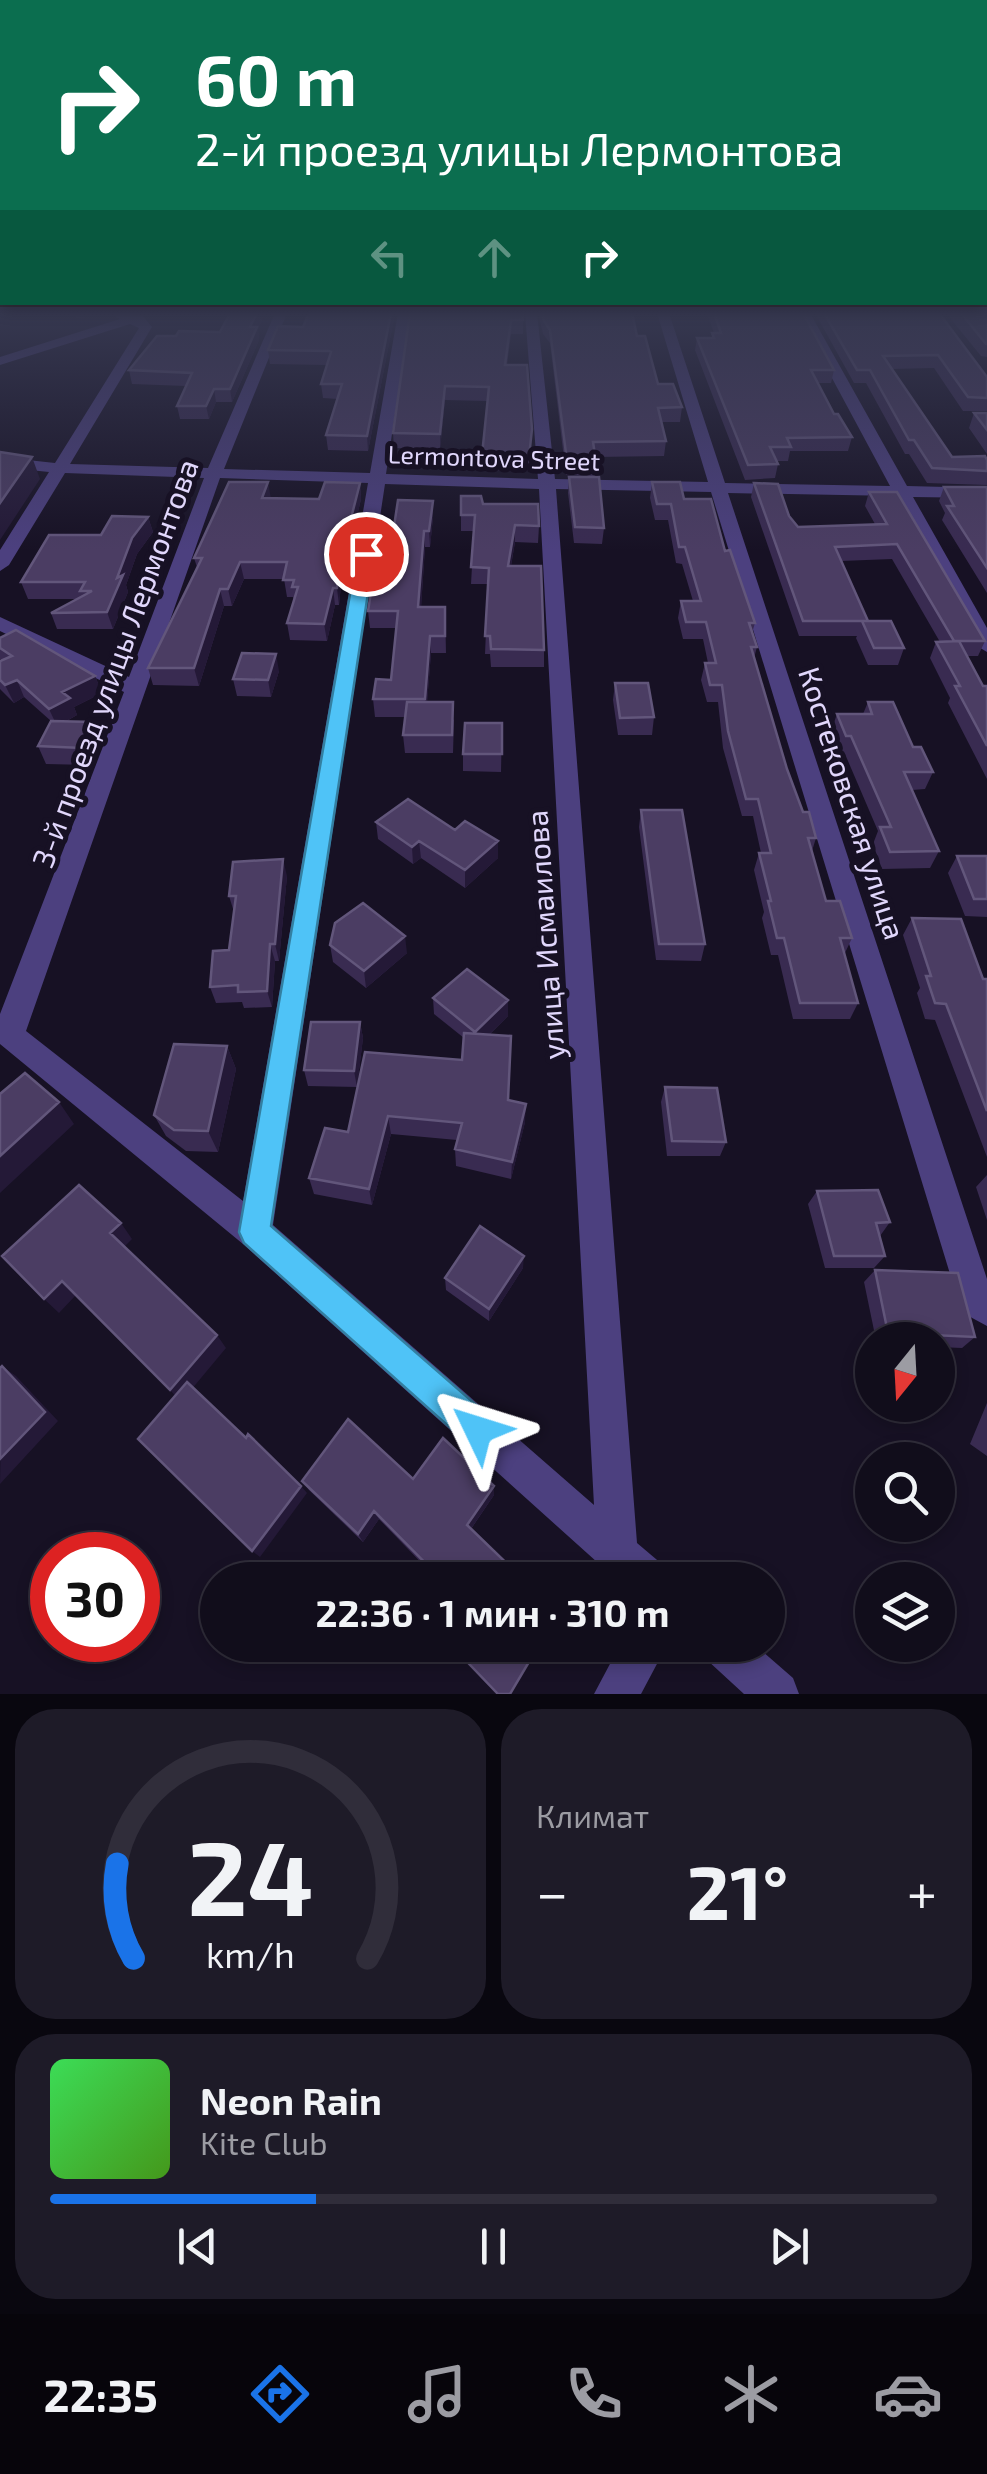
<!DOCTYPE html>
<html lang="ru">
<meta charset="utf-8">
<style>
body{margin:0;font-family:"Exo 2",sans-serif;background:#1e1b28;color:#f1f3f6;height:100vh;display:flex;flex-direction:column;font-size:38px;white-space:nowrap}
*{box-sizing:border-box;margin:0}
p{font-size:32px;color:#9c9ca3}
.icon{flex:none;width:55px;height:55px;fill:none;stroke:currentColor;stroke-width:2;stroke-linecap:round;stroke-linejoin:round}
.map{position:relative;height:1694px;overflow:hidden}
.side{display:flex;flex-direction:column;gap:15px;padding:15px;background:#09070f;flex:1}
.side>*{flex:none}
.banner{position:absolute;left:0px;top:0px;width:988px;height:305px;box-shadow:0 5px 15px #0003,0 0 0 2px #302d3a;background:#0b6e4f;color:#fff;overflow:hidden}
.needle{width:65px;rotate:198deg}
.controls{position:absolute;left:855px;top:1322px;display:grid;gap:20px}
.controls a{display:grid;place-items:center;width:100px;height:100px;border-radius:50%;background:#110d1b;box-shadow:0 5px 15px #0003,0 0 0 2px #302d3a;font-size:50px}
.speed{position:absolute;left:30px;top:1532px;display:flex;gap:20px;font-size:50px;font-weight:700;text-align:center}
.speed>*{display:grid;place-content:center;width:130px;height:130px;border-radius:50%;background:#110d1b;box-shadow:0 5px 15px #0003,0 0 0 2px #302d3a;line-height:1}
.speed .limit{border:15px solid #d22;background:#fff;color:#111}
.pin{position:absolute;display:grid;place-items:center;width:85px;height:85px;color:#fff;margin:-42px;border:5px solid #fff;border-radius:50%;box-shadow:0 2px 10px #0007}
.me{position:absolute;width:110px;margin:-55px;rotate:311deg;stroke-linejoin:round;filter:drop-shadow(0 0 8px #0008)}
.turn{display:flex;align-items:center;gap:35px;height:210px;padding:0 30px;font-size:45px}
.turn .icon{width:130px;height:130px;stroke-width:2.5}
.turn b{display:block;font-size:70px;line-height:85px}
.lanes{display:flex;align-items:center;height:95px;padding:0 30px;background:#0003;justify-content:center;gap:50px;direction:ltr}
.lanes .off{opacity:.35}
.big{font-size:75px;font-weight:700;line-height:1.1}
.side .tile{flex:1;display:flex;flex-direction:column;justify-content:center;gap:15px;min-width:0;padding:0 35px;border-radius:40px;background:#1e1b28}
.side .dial{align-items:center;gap:0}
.dial svg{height:260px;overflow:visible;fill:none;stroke:#302d3a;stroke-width:7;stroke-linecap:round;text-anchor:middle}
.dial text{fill:#f1f3f6;stroke:none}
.song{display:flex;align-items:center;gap:30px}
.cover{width:120px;height:120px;border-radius:15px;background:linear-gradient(135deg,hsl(130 70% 55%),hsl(100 70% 35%))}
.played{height:10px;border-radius:5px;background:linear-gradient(90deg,#1a73e8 30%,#302d3a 30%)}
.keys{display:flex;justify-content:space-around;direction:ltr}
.heat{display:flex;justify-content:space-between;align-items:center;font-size:55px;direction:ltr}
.side .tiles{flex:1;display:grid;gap:15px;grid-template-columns:1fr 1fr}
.tile:last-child{grid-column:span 2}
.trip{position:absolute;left:200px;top:1562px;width:585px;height:100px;border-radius:50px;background:#110d1b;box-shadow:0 5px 15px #0003,0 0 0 2px #302d3a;font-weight:700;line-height:100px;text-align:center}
.menu{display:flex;height:160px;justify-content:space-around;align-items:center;background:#07050b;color:#9c9ca3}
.menu .icon{width:70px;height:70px}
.menu .current{color:#1a73e8}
.menu b{font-size:45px;color:#f1f3f6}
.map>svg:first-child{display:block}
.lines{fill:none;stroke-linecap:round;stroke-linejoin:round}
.minor{fill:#4c407f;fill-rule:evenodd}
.wall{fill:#392b51}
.shaded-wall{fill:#241937}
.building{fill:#4b3d63;stroke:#62567b;stroke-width:2.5}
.route{fill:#4fc3f7;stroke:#337fa1;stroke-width:2.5}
.labels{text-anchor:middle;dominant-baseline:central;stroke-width:10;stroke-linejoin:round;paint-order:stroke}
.far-street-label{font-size:25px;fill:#e1d7fc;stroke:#171124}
.street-label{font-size:30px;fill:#e1d7fc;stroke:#171124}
</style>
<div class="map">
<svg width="987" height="1694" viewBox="0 0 987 1694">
<rect width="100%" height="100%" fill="#171124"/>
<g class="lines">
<!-- minor -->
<path class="minor" d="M111,313l31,2 10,12 -82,137 138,4 67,-155h12l-63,156 146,4 28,-160h12l-24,161 152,5 -13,-166h12l18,166 153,3 -51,-169h12l56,170 165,3 -93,-173h13l97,173 80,2v10l-74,-1 74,131v24l-10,-6 -81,-150 -168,-3 259,786v47l-24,-13 -5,-13 -247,-808 -155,-3 81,1054 26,22 6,15h-52l-374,-336 -243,-200v-30l124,-322 -124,-61v-14l129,60 75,-199 -139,-5 -56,92 -9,6v-21l49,-78 -49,-5v-10l55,6 84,-135 -9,-4 -130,41v-8l120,-38zM220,478l148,5 -125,718 -217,-170zM385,484l154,5 55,1016 -321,-280z
M620,1645h47l-26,49h-47z
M700,1645h55l38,33 6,16h-55l-37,-34z"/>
</g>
<!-- wall -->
<path class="wall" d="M67,313h30l-17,6z
M230,313h34v3l-6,13 1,11 -27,62h-16l-7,17h-29l-3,-13 9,-20 -54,-2 -3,-14 47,-34 44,-4z
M395,313l-27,138 -40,-1 -2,-15 12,-36 -15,-1 -2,-14 6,-19 -57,-1 -2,-14 35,-23z
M410,313l113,7v14h-12l-4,31 25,64 -4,42 -46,-1v-15l6,-54 -43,-1 -5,49 -46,-1 -1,-15z
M538,313h94l5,23 21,48 24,23 -2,15h-18l4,19 -2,15 -69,1v19l-29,-1 -16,-132 -7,-9z
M707,313h96l31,57 -3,13h-13l16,31 18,23 -4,14h-58l-2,10h-12l2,3 -3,14 -30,2 -50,-130 2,-12h15v-5h2z
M815,313h124l48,64v34h-24l-29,-43 -42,1 60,88 35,3v25l-60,-2 -18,-29h-4l-39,-71h-12z
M946,313h41v44l-6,-1z
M974,413h13v41l-18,-26z
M569,477l35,51 -2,16 -28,-1 -6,-50z
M652,482l32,17 41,52 30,72 -3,10 5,14 -3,11 33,111 16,43 13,26 -4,13 14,50 26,37 -8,17 14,48 -8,16h-57l-15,-64h-7l-9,-37 2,-6 -10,-42 5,-17h2l-8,-37h-11l-19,-68 -5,-46h-11l-6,-22 4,-17h3l-5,-24h-20l-5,-21 3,-17h12l-11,-37 -6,-1 -8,-43h-13l-5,-22z
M360,483l1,16 -13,56h-4l-5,50h-4l-8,36 -37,-1 -3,-17 7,-22 -1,-4h-6l-3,-18h-40l-12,27h-8l-25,80 -46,-1 -5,-17 49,-101 -3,-9 77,-60 48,1z
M754,483l35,33 9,11 77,-3 -10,-18 4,-14 116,149 -7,15h-11l16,30h4v93l-39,-76 2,-5 -20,-40 6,-16h4l-48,-83 -51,2 27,60 36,27 -6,17h-30l-12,-27 1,-2h-58l-48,-139z
M944,487h43v106l-45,-73 3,-7 -6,-12z
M483,504l56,22 -1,17 -23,-1 -4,24 33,84v17h-53l-1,-13h-5l3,-70h-17l3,-53h-13v-16z
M148,517l5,15 -16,22 -11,31 2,7 -15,37h-56l-6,-16 27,-14h-50l-7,-17 80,-47z
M433,517l-3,30h-5l-4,60h24l1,46h-15l-4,49 27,18 -1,33h-48l-2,-18 2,-18h-30l-2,-18 18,-19 5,-52h-26l-2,-17z
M0,638l95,38 7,17 -28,14 3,8 -12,7h29l7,18 -12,25 -43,-1 -8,-18 13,-25 -27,-24 -10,6 -14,-14v-28l2,-1 -2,-1z
M279,671l-8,26 -34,-1 -4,-17z
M615,683l39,34 -2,18h-34l-5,-35z
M868,702l45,45 20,25 -8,17 -13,1 27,61 -9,17 -48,1 -9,-25 5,-13 -33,-77h-5l-9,-23 6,-17h26z
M502,723l-1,49 -38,-1v-17z
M641,810l64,134 -4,17 -45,-1 -17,-133z
M376,822l79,8 43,11v17l-33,30 -44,-30 -8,6 -35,-25z
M957,856h30v61l-22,-1 -17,-43z
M287,876l-8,85h-4l-3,46 -28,1 -2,-6 -26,1 -6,-16 19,-37 5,-38 -5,-16z
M912,918l71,61h4v178l-52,-137 -10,-1 -8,-26 3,-5 -17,-53z
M330,945l77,8 -41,35 -33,-26z
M433,998l75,2v16l-19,19 20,66 16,21 -14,57 -55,-13 -1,-17 2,-9 -66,-6 -19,71 -58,-11 -5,-16 39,-46 9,-45 -49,-1 -4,-16 56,-48 3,16 -6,48 105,-26 2,-22 -30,-24z
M227,1046l9,23 -18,83 -32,-1 -20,-15 -12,-21z
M665,1087l61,55 -6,14h-53l-6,-54z
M987,1175v45l-11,-33z
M817,1191l73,31 -10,14 5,20 -11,12h-49l-17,-64z
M523,1268l-34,53 -43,-31 -1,-12z
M875,1270l100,67 -13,11 -24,-1v-7h-62l-12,-58z
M987,1403v53l-17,-12z
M413,1479l81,7v9l-23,34 53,51h-86l-59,-61 -16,23 -54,-52 -7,-9z"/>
<!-- shaded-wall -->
<path class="shaded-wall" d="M79,313h18l-17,6z
M257,313h7v3l-6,13 1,11 -27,62 -2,-13 20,-62z
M391,313h4l-27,138 -1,-15z
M445,386v14l-5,49v-15z
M214,389l2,13 -7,17 -3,-13z
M32,457l8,22 -40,61v-37z
M268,482l3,17 -9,-1z
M360,483l1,16 -13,56 -2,-17z
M433,501v16l-3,30 -1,-16z
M148,517l5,15 -16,22 -11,31 2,7 -15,37 -6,-17 10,-34 15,-40z
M515,525v17l-7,40v-16z
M424,531l1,16 -5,77 -2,-17z
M342,538l2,17 -5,50 -2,-17z
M240,562l4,17 -12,27 -4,-17z
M333,588l2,17 -8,36 -3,-17z
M220,589l4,17 -25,80 -5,-18z
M430,636l1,17 -5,63 -1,-17z
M276,654l3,17 -8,26 -3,-17z
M95,676l7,17 -28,14 3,8 -20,11 -8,-17 13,-17z
M17,680l7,17 -10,6 -9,-18z
M94,722l7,18 -12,25 -7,-17z
M419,841l2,17 -8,6 -1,-17z
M498,841v17l-33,30v-18z
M283,859l4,17 -8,85 -4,-17z
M405,936l2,17 -41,35 -2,-17z
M270,944l5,17 -3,46 -5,-16z
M508,1000v16l-32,31 -1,-15z
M360,1022l3,16 -6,49 -3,-16z
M227,1046l9,23 -18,83 -10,-21z
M59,1102l15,22 -74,69v-37z
M526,1104l-1,18 -14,57 1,-17z
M388,1116l3,18 -19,71 -3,-16z
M121,1223l11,16 -10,10 -12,-16z
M524,1256l-1,12 -34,53v-12z
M62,1281l14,14 -17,18 -15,-14z
M217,1335l9,13 -45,54 -11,-12z
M2,1366l14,10 42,45 -58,63z
M301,1486l6,7 -47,64 -8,-6z
M494,1486v9l-26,38 -1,-8z
M374,1511l5,8 -16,23 -5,-8z"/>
<!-- building -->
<path class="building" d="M230,313h27l-7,14h7l-27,62h-16l-8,17h-29l15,-33 -63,-3 28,-34h19l3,-5 41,1z
M309,313h82l-24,123 -41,-1 16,-51h-21l10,-32 -2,-1 -61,-1 10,-24 25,1z
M410,313h113v7h-12l-6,45h22l5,64 -3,28 -47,-2 7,-68 -44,-1 -5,48 -47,-1z
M542,313h90l5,23h8l13,48h15l9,23 -24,1 8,33 -73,1 3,19h-29l-17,-131 -6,-9z
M714,313h89l31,57h-23l23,44h4l14,23 -65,1 4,9h-21l8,17 -30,1 -51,-127h17l-2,-5h9z
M824,313h115l48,64v21l-19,-1 -30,-42 -55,1 69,101 33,-1 2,4v11l-55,-3 -18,-28h-5l-39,-70h-13z
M961,313h26v31h-1z
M974,413h13v17z
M0,452l32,5 -32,46z
M569,477h30l5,51 -29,-1z
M229,482h39l-6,16 57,1 6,-17 35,1 -14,55h-4l-5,50h-4l-9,36 -37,-1 11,-36h-6l2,-7h-11l4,-18h-47l-12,27h-8l-26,79h-46l54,-110h-8z
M652,482h28l4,17h27l14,52 5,-1 25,73h-6l8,24h-6l36,122 16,43h6l7,26h-8l18,63h14l12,37h-12l18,65h-58l-16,-65h-7l-9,-37h3l-12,-48h12l-13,-54h-12l-18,-68 -6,-46h-12l-5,-22h11l-10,-41h-20l-5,-21h20l-16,-54h-6l-8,-43h-14z
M754,483l24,1 11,32 9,11 89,-3 -18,-32h28l88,149h-31l-57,-97 -62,3 33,74h-65z
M944,487h43v81l-40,-62h7z
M461,496h20l2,8h55l1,22 -24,-1 -7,41h33l3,84 -53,-1 -1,-13h-5l4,-68 -18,-1 4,-52h-14z
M398,500l35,1 -4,30h-5l-6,76h27v29h-15l-5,63h-52l3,-20 15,1 7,-69h-30l4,-25h13z
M112,516l36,1 -16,21 -15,40 6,-3 -16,37 -56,1 41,-22h-12l5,-9h-64l28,-47h52z
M862,621h29l13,27h-30z
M16,630l79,46 -33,16 8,6 -21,11 -32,-29 -12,5 -5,-5v-19l12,-5 -12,-8v-10z
M959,641l24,45h4v60l-32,-60h5l-24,-44z
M242,653l34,1 -8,26 -35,-1z
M615,683h33l6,34 -34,1z
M407,702h46l-1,33h-49z
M868,702h25l20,45h8l12,25h-29l35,79 -49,1 -10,-25h11l-40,-91h-5l-9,-22h35z
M51,721l43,1 -12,26 -44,-2z
M465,723h37v31h-39z
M408,799l47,31 10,-9 33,20 -33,29 -46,-29 -7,6 -36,-25z
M641,810h41l23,134h-46z
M957,856h30v43h-13z
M283,859l-8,85h-5l-3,47 -29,1v-7l-28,2 3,-36 16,-1 7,-54h-7l4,-34z
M363,903l42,33 -41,35 -34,-26 5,-22z
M912,918l49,1 22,60h4v132l-41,-107 -11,-1 -9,-27h5z
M467,969l41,31 -33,32 -42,-34z
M311,1022h49l-6,49 -50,-1z
M464,1033l47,3 -3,64 18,4 -14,58 -57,-13 7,-26 -74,-7 -19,73 -60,-11 16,-50 23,4 17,-80 97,8z
M174,1044l53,2 -19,85 -34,-1 -20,-15z
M25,1073l34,29 -59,54v-62z
M665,1087l52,1 9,54 -54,-1z
M79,1185l42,38 -11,10 107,102 -47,55 -108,-109 -18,18 -42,-43z
M878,1190l12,32 -14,1 9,33h-51l-17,-65z
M480,1226l44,30 -35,53 -44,-31z
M875,1270l83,3 17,64 -87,-4z
M2,1366l43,46 -45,47v-91z
M187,1382l59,56 2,-4 53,52 -49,65 -114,-112z
M348,1419l65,60 30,-41 51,48 -27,39 57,55h-82l-68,-69 -16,23 -56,-53z
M451,1645h88l-29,49h-12z"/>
<!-- sky -->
<linearGradient id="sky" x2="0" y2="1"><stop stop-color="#0d0914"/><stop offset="0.57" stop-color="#363850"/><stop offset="1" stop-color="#363850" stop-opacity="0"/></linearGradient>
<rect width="987" height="551" fill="url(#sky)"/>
<!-- route -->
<path class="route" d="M366,549l8,5 -103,672 219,191 6,13 -6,12 -12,5 -12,-5 -222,-199 -5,-11 118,-678z"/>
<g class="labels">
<!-- far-street labels -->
<g class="far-street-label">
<text transform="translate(494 457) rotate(2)">Lermontova Street</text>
</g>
<!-- street labels -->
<g class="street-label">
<text transform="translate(114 663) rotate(-70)">3-й проезд улицы Лермонтова</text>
<text transform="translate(853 803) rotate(72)">Костековская улица</text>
<text transform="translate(544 935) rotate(-94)">улица Исмаилова</text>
</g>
</g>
</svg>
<div class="controls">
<a><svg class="needle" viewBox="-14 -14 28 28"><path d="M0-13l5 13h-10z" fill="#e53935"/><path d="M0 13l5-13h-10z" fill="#9c9ca3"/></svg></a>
<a><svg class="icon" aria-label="search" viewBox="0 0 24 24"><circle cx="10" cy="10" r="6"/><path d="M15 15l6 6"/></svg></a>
<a><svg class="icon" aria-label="layers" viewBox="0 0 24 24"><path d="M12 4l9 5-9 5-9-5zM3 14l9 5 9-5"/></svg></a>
</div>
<div class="speed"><div class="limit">30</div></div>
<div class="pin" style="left:366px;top:554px;background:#d93025"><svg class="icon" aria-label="arrive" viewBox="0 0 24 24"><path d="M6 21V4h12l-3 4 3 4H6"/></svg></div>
<svg class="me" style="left:478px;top:1430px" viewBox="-20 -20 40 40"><path d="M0-17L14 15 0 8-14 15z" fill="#4fc3f7" stroke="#fff" stroke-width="4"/></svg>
<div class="trip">22:36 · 1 мин · 310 m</div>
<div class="banner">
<div class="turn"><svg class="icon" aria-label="right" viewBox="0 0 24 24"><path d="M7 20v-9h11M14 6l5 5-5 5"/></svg><div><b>60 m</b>2-й проезд улицы Лермонтова</div></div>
<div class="lanes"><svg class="icon off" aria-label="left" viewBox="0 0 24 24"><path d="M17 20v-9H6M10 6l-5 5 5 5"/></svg><svg class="icon off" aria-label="ahead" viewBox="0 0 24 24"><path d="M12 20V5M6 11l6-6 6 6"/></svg><svg class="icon" aria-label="right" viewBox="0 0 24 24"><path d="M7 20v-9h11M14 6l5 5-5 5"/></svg></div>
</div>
</div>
<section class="side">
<div class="tiles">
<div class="tile dial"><svg viewBox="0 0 100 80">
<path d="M14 69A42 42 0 1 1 86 69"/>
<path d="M14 69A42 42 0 0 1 9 40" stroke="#1a73e8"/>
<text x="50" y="56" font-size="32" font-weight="700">24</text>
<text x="50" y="72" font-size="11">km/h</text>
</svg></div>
<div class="tile"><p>Климат</p>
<div class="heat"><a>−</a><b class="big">21°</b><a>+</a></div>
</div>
<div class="tile">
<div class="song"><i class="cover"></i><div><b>Neon Rain</b><p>Kite Club</p></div></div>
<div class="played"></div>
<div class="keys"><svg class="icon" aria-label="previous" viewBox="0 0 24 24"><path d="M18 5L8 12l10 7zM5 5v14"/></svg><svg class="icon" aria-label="pause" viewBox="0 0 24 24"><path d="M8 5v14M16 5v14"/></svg><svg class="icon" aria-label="next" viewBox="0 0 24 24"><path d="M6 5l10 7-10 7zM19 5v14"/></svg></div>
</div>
</div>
</section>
<nav class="menu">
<b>22:35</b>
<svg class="icon current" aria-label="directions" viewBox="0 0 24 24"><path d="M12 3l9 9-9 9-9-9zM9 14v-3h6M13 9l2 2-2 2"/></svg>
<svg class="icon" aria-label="music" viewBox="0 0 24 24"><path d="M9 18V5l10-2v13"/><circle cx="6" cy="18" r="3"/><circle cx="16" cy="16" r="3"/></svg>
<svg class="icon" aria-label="phone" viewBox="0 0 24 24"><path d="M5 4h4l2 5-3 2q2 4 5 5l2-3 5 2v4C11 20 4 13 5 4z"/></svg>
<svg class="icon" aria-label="climate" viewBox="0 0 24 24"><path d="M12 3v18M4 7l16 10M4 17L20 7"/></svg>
<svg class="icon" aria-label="car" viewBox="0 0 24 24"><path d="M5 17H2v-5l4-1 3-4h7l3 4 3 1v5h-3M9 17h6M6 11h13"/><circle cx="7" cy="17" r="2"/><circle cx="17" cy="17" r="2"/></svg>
</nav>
